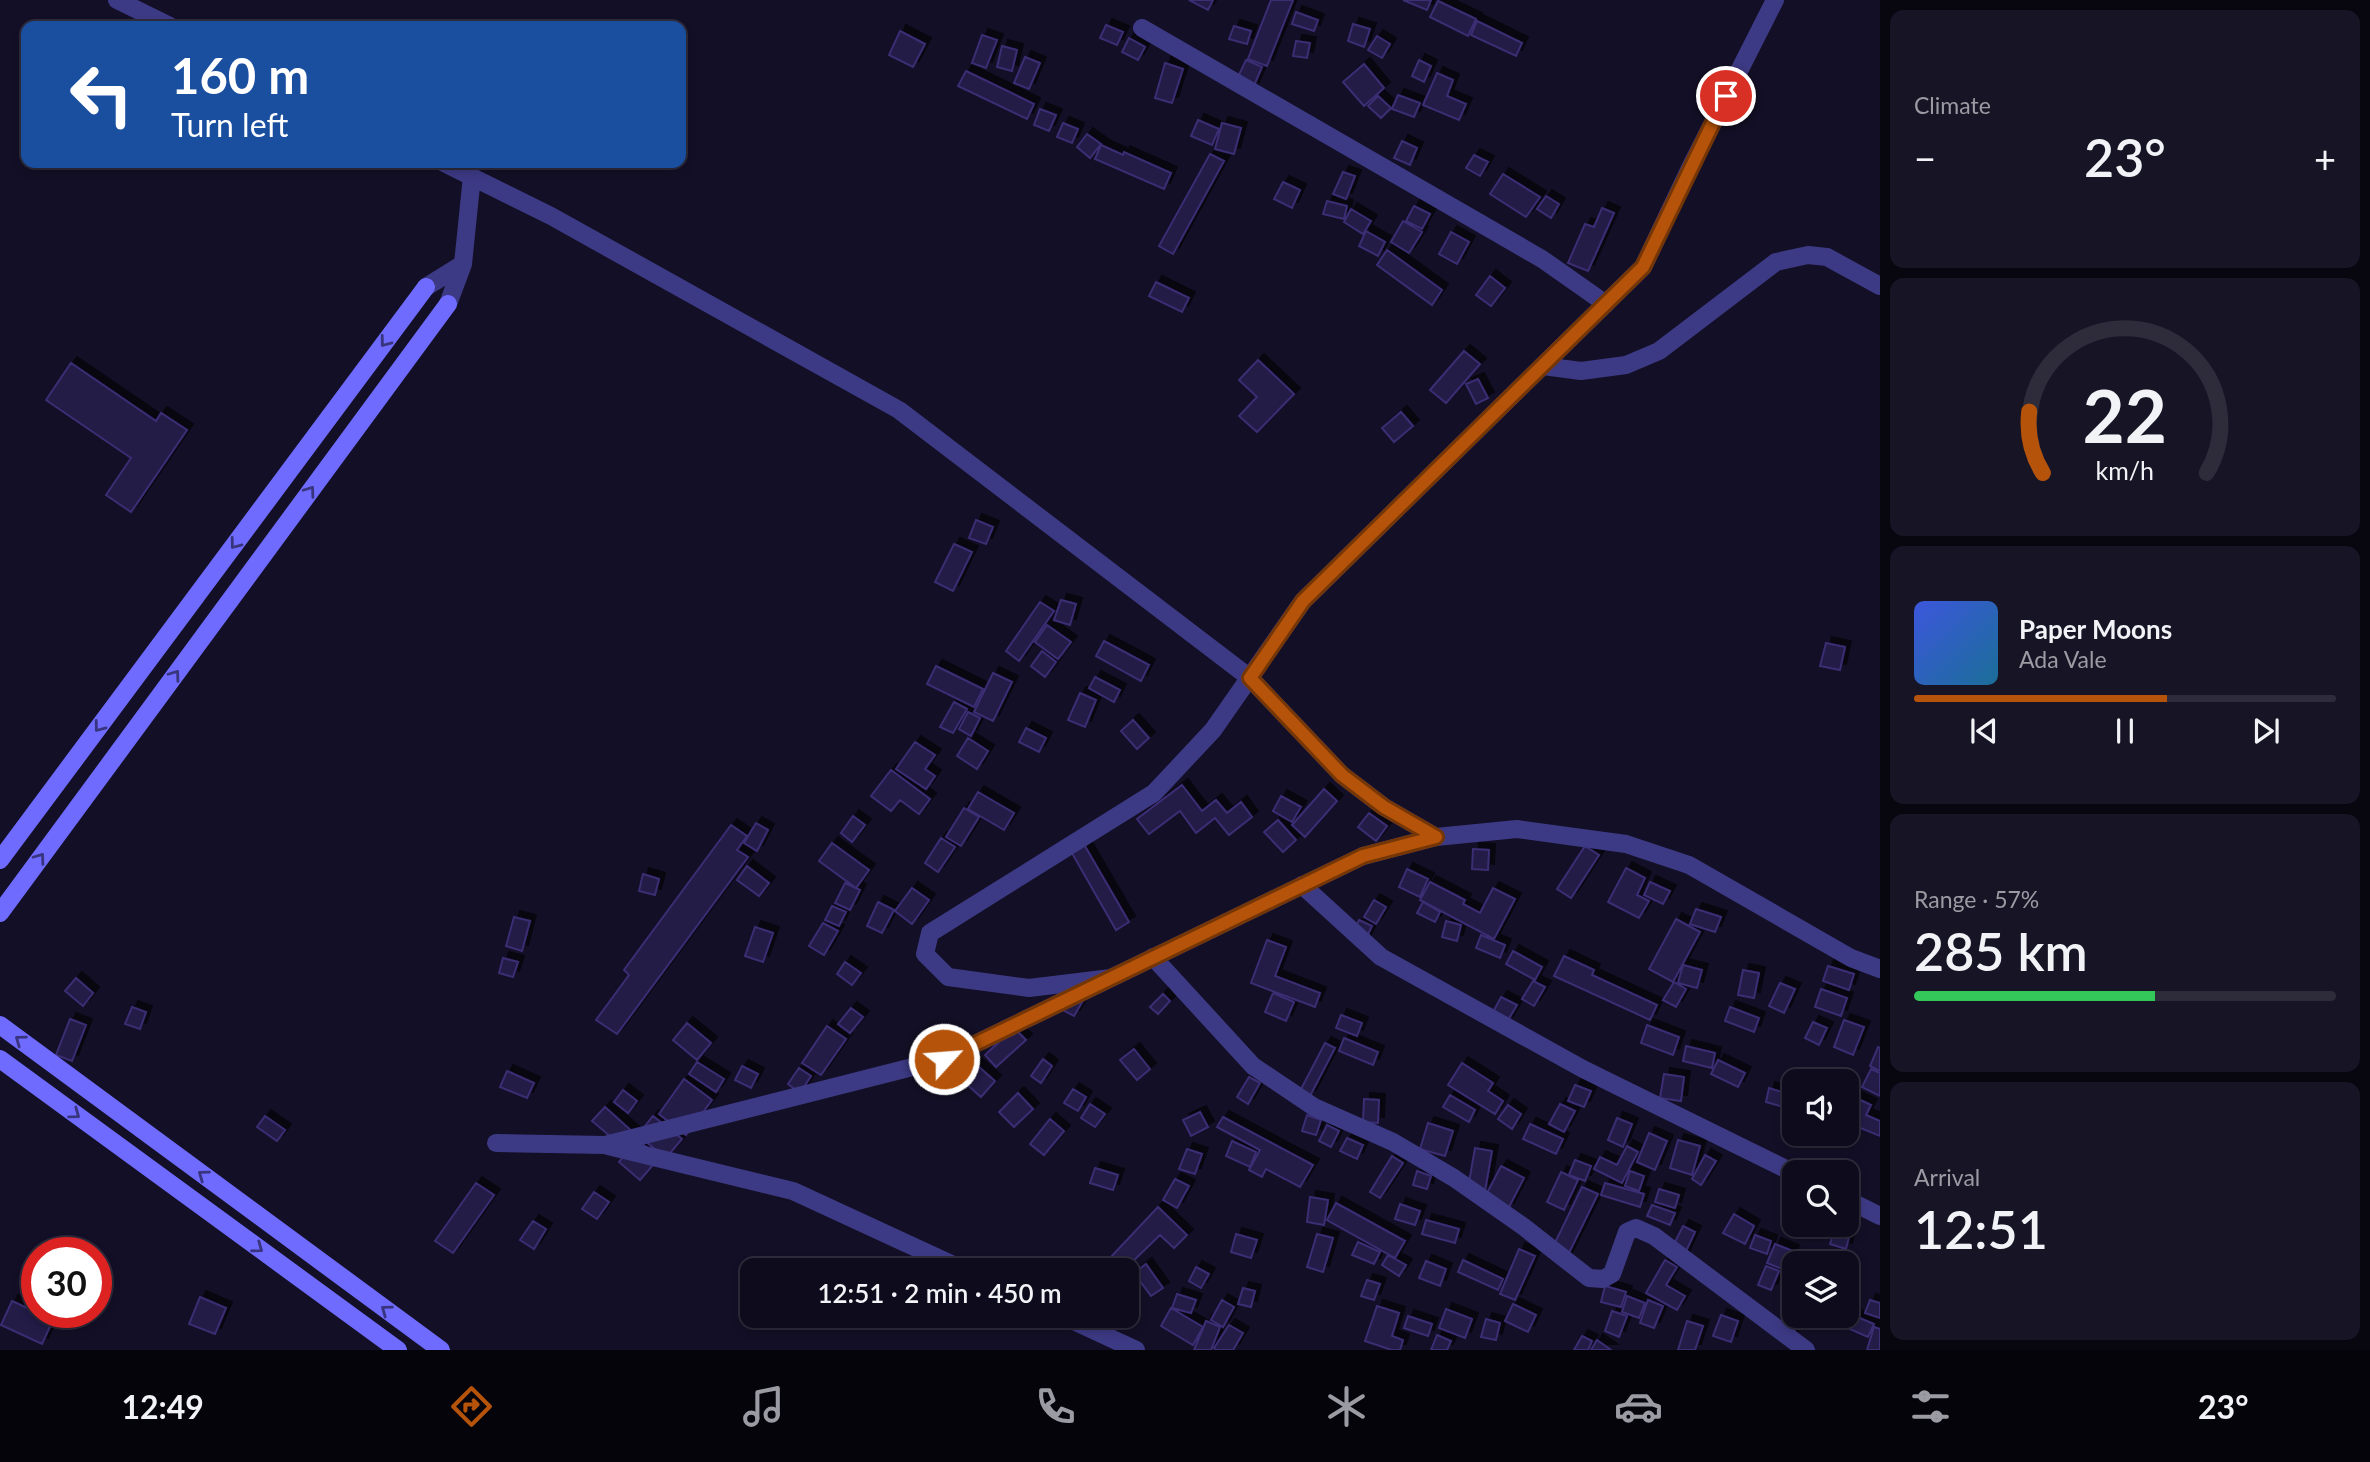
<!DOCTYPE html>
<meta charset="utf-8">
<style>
body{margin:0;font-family:Lato,sans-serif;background:#171425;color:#f1f3f6;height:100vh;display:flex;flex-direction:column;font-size:26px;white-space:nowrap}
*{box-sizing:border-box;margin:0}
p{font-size:23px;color:#9b9ba3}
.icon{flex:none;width:38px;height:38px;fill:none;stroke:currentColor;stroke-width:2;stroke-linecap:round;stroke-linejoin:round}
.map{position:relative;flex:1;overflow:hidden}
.details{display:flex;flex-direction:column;gap:10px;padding:10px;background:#08060f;width:490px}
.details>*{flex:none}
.banner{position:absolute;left:21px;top:21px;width:665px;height:147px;border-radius:14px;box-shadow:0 4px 10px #0003,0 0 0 2px #2e2b3b;background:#1a4fa0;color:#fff;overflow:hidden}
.controls{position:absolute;left:1782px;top:1069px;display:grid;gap:14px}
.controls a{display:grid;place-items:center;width:77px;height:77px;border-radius:14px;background:#0e0b1c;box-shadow:0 4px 10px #0003,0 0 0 2px #2e2b3b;font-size:35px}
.speed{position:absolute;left:21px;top:1237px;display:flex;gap:14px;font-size:35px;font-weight:700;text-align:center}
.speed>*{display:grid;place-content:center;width:91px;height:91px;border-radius:50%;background:#0e0b1c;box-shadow:0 4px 10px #0003,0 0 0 2px #2e2b3b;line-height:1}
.speed .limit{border:10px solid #d22;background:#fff;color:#111}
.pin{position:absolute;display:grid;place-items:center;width:60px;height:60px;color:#fff;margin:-30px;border:4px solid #fff;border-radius:50%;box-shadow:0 2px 7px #0007}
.me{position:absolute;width:77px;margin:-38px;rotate:64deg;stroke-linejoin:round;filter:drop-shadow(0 0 5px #0008)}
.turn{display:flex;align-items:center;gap:24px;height:147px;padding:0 35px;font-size:32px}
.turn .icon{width:91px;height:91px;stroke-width:2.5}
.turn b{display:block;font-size:49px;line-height:60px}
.big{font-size:52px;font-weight:600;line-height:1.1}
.details .card{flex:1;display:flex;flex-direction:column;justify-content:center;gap:10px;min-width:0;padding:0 24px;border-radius:14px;background:#171425}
.details .dial{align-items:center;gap:0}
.dial svg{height:182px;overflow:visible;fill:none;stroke:#2e2b3b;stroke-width:7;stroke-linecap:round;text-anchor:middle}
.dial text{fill:#f1f3f6;stroke:none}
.song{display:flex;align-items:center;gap:21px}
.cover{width:84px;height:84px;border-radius:10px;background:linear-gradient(135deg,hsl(230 70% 55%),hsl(200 70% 35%))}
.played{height:7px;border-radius:4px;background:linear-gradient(90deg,#b45309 60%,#2e2b3b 60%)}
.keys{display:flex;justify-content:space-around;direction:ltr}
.heat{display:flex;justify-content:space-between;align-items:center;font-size:38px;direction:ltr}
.charge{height:10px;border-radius:5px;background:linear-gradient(90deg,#34c759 57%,#2e2b3b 0)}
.trip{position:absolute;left:740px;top:1258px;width:399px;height:70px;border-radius:14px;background:#0e0b1c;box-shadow:0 4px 10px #0003,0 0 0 2px #2e2b3b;font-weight:600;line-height:70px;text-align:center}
.dock{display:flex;height:112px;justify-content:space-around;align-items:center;background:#06040b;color:#9b9ba3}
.dock .icon{width:49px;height:49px}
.dock .active{color:#b45309}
.dock b{font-size:32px;color:#f1f3f6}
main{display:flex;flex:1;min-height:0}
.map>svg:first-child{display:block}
.building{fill:#241b47;stroke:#3b2d73;stroke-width:2;filter:url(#shadow)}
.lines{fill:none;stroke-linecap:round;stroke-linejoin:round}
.street{stroke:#3d3a85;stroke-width:18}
.secondary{stroke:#6f6bff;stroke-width:18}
.oneway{stroke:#38347d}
.route-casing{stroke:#753606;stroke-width:18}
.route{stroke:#b45309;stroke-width:12}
</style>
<main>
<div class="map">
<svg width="1880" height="1350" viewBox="0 0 1880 1350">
<defs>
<filter id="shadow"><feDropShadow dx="6" dy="-6" stdDeviation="0" flood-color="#0009"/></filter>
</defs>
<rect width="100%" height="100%" fill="#130f26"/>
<!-- building -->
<path class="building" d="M1189,0h24l-5,10z
M1271,0h22l-26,66 -19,-7z
M1403,0h28l-4,10z
M1438,1l38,18 -8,17 -38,-19z
M1296,12l22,8 -4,11 -22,-7z
M1477,21l45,22 -6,13 -45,-21z
M1353,24l17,5 -6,18 -16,-6z
M1106,25l17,7 -6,13 -17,-7z
M1234,26l17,5 -4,13 -18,-5z
M900,31l25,13 -12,23 -24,-12z
M982,35l15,5 -11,28 -14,-5z
M1377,36l13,8 -8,14 -14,-8z
M1129,38l16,9 -7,13 -16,-8z
M1296,41l14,2 -3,15 -14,-2z
M1002,46l15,4 -5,21 -15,-4z
M1025,57l15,6 -11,26 -15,-6z
M1246,60l16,7 -9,21 -17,-7z
M1419,60l12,6 -7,16 -12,-6z
M1165,63l18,6 -11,34 -17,-5z
M1364,64l20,24 -20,18 -21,-24z
M966,71l68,33 -7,15 -69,-33z
M1437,73l16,7 -6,16 19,8 -7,16 -36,-15z
M1398,95l22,8 -6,14 -22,-8z
M1378,96l13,12 -10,10 -13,-12z
M1040,109l16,6 -7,16 -15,-6z
M1198,120l21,9 -7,16 -21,-9z
M1063,123l15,6 -6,14 -15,-6z
M1222,123l19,5 -7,26 -19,-5z
M1087,134l14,10 -11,14 -13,-11z
M1402,141l15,7 -7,17 -16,-7z
M1101,145l22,10 1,-3 47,21 -7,16 -69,-30z
M1210,154l14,7 -51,93 -14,-8z
M1474,155l14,7 -8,14 -14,-8z
M1343,172l12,4 -9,23 -13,-5z
M1503,174l37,23 -14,20 -36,-23z
M1283,182l17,8 -8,18 -18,-9z
M1546,196l13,8 -8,14 -14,-9z
M1327,201l20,5 -3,13 -21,-5z
M1414,206l16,8 -8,15 -16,-8z
M1602,208l12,5 -26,58 -20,-8 17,-39 9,3z
M1351,209l20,12 -8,13 -19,-12z
M1403,221l19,11 -13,21 -18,-11z
M1366,231l19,11 -7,14 -19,-10z
M1451,232l18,10 -12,22 -18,-10z
M1387,250l55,40 -10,15 -55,-40z
M1490,276l15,12 -14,18 -15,-11z
M1156,282l33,16 -7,14 -33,-16z
M1464,351l16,13 -34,39 -16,-13z
M1258,360l36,34 -37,38 -18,-16 18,-19 -18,-17z
M71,363l85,58 5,-8 26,17 -56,82 -25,-17 25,-37 -85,-58z
M1478,379l10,19 -12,6 -10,-20z
M1401,412l12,14 -19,16 -12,-14z
M976,520l17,7 -7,17 -17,-6z
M954,544l18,8 -19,39 -18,-9z
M1061,600l15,4 -6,21 -16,-5z
M1040,602l14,9 -35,50 -13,-10z
M1047,625l24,17 -13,17 -23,-17z
M1104,641l45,24 -8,16 -45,-25z
M1826,643l19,4 -5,23 -20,-4z
M1042,651l14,11 -11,15 -14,-11z
M936,666l47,23 -9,18 -47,-23z
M993,673l19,9 -19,39 -19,-9z
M1095,677l25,13 -6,12 -25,-14z
M1080,693l16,7 -11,27 -17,-7z
M954,702l13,7 -14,24 -13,-6z
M968,712l12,6 -9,18 -12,-7z
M1133,720l16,18 -12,11 -16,-18z
M1026,728l20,10 -7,14 -20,-10z
M968,738l20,13 -11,18 -20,-13z
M915,742l20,13 -10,14 10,7 -9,13 -30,-20z
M891,770l39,29 -11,15 -19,-14 -9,11 -20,-15z
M1182,785l20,26 14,-11 11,13 14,-11 11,15 -23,18 -14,-17 -19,15 -16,-22 -31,23 -12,-15z
M1324,789l13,12 -32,36 -13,-12z
M978,792l36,21 -10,17 -36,-21z
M1281,796l20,11 -9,15 -19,-11z
M964,808l15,9 -18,29 -15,-9z
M1369,813l18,13 -11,15 -18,-14z
M853,816l12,9 -13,17 -11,-9z
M1278,820l18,20 -13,12 -19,-20z
M756,823l12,7 -11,21 -13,-8z
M731,825l16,11 -10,14 11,7 -131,177 -21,-14 33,-45 -5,-5z
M941,838l14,9 -17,25 -13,-9z
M1082,841l47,81 -13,8 -47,-82z
M832,843l37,27 -13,18 -37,-27z
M1585,846l14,9 -28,43 -14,-9z
M1473,849l16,1 -1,20 -16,-1z
M747,866l22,17 -10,13 -22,-16z
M1626,868l19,10 -8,17 12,6 -10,17 -31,-16z
M1407,869l21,10 -8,18 -21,-10z
M643,874l16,5 -4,16 -16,-4z
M1430,882l35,18 -2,4 17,9 13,-25 22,11 -21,40 -74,-39z
M1650,882l20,9 -7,13 -19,-9z
M845,883l15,7 -10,20 -15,-7z
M912,888l17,12 -17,24 -17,-13z
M1374,900l12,7 -10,17 -12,-7z
M878,902l16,8 -12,23 -15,-7z
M1423,902l17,10 -5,10 -18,-9z
M832,906l14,6 -7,14 -14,-6z
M1696,909l25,8 -6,15 -25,-8z
M514,917l16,4 -8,30 -16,-5z
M1676,919l24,13 -27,50 -24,-13z
M1359,920l13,6 -8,17 -13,-6z
M1446,921l15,4 -4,16 -15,-4z
M823,923l15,8 -14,24 -15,-9z
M755,927l18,6 -10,29 -18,-6z
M1481,935l24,10 -5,13 -24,-10z
M1267,940l19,7 -11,29 45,17 -5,14 -64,-24z
M1513,951l29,16 -7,13 -29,-16z
M1564,956l30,14 -2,5 65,30 -7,15 -96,-44z
M503,958l15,4 -5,15 -14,-4z
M845,962l16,11 -9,12 -15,-11z
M1683,965l19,5 -5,18 -19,-5z
M1828,966l26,8 -5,16 -26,-9z
M1743,970l16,3 -5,25 -16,-3z
M76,978l17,15 -10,13 -18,-15z
M1533,981l12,6 -11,19 -12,-7z
M1674,982l12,7 -10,18 -13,-7z
M1780,983l15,6 -11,24 -15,-7z
M1821,989l26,9 -6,18 -26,-9z
M1273,993l21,9 -8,19 -21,-9z
M1163,994l7,7 -12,13 -8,-7z
M1501,997l16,8 -10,17 -15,-8z
M1084,999l-10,17 -21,-11z
M132,1007l14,5 -6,17 -15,-5z
M1730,1007l29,11 -5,14 -29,-11z
M851,1008l12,9 -13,16 -12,-9z
M1341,1015l21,8 -5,13 -21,-8z
M70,1019l16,6 -14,36 -16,-6z
M1844,1020l20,7 -11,28 -19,-8z
M1813,1022l14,6 -8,17 -14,-7z
M687,1023l24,20 -14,17 -24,-20z
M1647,1025l32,12 -6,18 -32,-12z
M827,1026l19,13 -25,36 -19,-12z
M1014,1028l12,12 -30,27 -11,-12z
M943,1035l52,46 -14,16 -52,-46z
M1344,1038l34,14 -5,13 -34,-14z
M1325,1043l10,5 -25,48 -10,-5z
M1686,1046l29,7 -3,15 -29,-7z
M1878,1047l2,1v23l-10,-5z
M1134,1049l16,20 -13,11 -17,-20z
M1043,1059l9,7 -11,17 -10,-7z
M1718,1060l27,13 -7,14 -27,-13z
M697,1062l27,17 -8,13 -27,-18z
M1462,1063l31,20 -5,8 15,10 -8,13 -47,-29z
M742,1066l16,8 -7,14 -16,-8z
M799,1068l12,8 -11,17 -12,-9z
M1871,1069l9,4v23l-18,-9z
M507,1071l27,12 -7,15 -27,-11z
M1664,1074l20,3 -3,24 -21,-3z
M1249,1077l11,6 -12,21 -11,-7z
M684,1079l28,21 -26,35 -27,-21z
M1575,1085l16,6 -7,16 -16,-6z
M1769,1088l25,8v14l-28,-8z
M1073,1089l13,8 -8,14 -14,-8z
M623,1090l14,11 -9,12 -14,-11z
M1018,1093l15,16 -19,18 -15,-15z
M1450,1095l25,15 -6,12 -26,-15z
M1856,1098l15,7 -5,10 14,6v15l-34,-14z
M1364,1099l15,1 -1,23 -15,-1z
M1090,1104l15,10 -10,13 -14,-9z
M1560,1104l15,7 -11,21 -15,-8z
M1508,1105l13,9 -9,15 -14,-10z
M605,1107l30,27 -12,13 -31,-26z
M1200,1112l8,15 -17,9 -8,-16z
M1307,1115l14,5 -5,15 -14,-4z
M265,1116l20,14 -8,11 -20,-14z
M653,1116l29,23 -16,19 -28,-23z
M1223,1117l90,48 -13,22 -34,-18 -4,8 -13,-7 11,-20 -43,-23z
M1617,1118l15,6 -9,23 -15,-7z
M1050,1119l14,12 -20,24 -14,-11z
M1428,1123l25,8 -8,25 -25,-7z
M1530,1124l33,15 -7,15 -33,-15z
M1327,1125l12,6 -8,16 -12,-6z
M1649,1133l18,8 -12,29 -18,-8z
M1347,1138l16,7 -6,14 -17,-8z
M638,1140l21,18 -19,22 -21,-18z
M1678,1140l22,6 -8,29 -22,-7z
M1232,1141l24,11 -6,15 -24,-11z
M1627,1146l11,6 -16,31 -28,-14 6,-12 17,8z
M1475,1148l17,3 -7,40 -17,-3z
M1187,1149l15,5 -7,20 -16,-5z
M1705,1155l11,6 -15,24 -9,-6z
M1392,1156l11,7 -23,35 -10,-6z
M1575,1160l16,6 -6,15 -16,-6z
M1501,1166l23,12 -16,31 -23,-12z
M1095,1168l23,7 -5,15 -23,-7z
M1417,1171l14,5 -4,13 -14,-4z
M1630,1171l14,5 -5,15 -14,-5z
M1561,1172l17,8 -14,30 -17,-8z
M1175,1179l14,7 -12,22 -14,-8z
M476,1183l18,12 -41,58 -18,-12z
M1605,1183l39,11 -4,13 -39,-12z
M1582,1187l16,7 -34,69 -15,-8z
M1659,1189l20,6 -4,13 -20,-6z
M594,1192l15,10 -12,17 -15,-10z
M1310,1197l18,3 -4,25 -17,-3z
M1336,1203l69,38 -10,17 -68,-38z
M1400,1204l20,7 -5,14 -20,-6z
M1652,1205l23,8 -5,12 -23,-9z
M1158,1207l29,28 -13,13 -14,-13 -36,35 -14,-12z
M1734,1214l20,12 -9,18 -22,-11z
M1426,1220l33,9 -4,14 -33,-9z
M533,1221l13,8 -12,20 -14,-9z
M1683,1226l12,6 -13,28 -13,-6z
M1835,1229l15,4 -4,16 -16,-5z
M1236,1234l21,6 -6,18 -20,-6z
M1317,1234l16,4 -10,34 -16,-5z
M1755,1235l16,6 -4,13 -17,-6z
M1358,1242l22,10 -6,12 -22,-9z
M1775,1244l18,7 -8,19 -18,-7z
M1519,1249l16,7 -20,44 -15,-6z
M1388,1255l18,10 -7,11 -17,-11z
M1463,1260l40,19 -5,11 -40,-18z
M1665,1260l12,7 -11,18 19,11 -8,14 -31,-17z
M1426,1261l20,8 -6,17 -21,-8z
M1146,1264l17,24 -12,8 -17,-23z
M1766,1266l13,5 -8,19 -13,-5z
M1196,1267l13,7 -8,14 -12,-7z
M1367,1280l13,4 -6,16 -13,-4z
M1605,1286l21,6 -5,15 -20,-5z
M1243,1288l12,3 -4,16 -13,-3z
M1177,1294l19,6 -5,13 -19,-5z
M1627,1296l18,7 -6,15 -17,-6z
M200,1297l26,11 -11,26 -26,-10z
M1222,1300l12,7 -11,20 -12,-7z
M1648,1300l15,6 -9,22 -14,-5z
M1870,1300l10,3v15l-15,-5z
M12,1301l41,19 -11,24 -41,-19z
M1794,1303v13h8l-11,22 -12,-6z
M1513,1304l23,11 -8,17 -23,-11z
M1377,1306l22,7 -7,23 11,4 -3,10h-8l-27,-9z
M1171,1308l32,19 -10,18 -32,-19z
M1446,1309l26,10 -7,19 -26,-10z
M1612,1311l15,5 -8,21 -14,-6z
M1850,1314l24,10 -6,13 -23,-10z
M1721,1315l17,6 -7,21 -18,-6z
M1408,1316l24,8 -4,12 -24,-8z
M1486,1319l14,4 -4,17 -15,-3z
M1206,1321l14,6 -9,23h-17z
M1687,1321l16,5 -8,24h-17z
M1229,1325l14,8 -10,17h-17l-2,-2z
M1874,1327l6,2v21h-13z
M1437,1335l14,6 -4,9h-16z
M1582,1336l10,5 -4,9h-14z
M1597,1340l14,10h-20z"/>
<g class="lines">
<!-- street -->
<path class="street" d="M117,0l53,26
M1142,28l400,231 64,45
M444,163l107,53 348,194 351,268 92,97 42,32 52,30
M463,264l9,-88
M426,287l37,-23 -15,40
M1543,366l38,5 45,-6 33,-14 117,-89 32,-7 19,2 53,29
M1302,885l79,72 202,112 211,104
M1153,957l100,109 61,41 79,35 61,36 70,49 65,51 14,1 9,-5 15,-42 9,-4 18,8 152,114
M1111,978l-82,10 -81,-11 -23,-23 5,-21 224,-140 59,-63 90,-129 340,-334 47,-99 85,-168
M496,1143l109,2 339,-86 419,-203 73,-19 81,-8 109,15 63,21 162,93 29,11
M608,1146l185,45 171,79
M1846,1199l34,17
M1063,1316l73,34"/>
<!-- secondary -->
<path class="secondary" d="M0,860l426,-573
M0,913l448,-609
M0,1025l441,325
M0,1059l398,291"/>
</g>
<!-- one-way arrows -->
<defs><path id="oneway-chevron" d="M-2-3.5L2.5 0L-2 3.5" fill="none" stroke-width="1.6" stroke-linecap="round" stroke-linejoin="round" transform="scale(1.75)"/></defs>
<g class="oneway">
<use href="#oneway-chevron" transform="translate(385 342) rotate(127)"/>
<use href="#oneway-chevron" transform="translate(310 491) rotate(-54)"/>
<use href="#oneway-chevron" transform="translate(235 544) rotate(127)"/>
<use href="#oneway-chevron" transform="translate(175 675) rotate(-54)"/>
<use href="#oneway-chevron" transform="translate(99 727) rotate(127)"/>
<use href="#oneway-chevron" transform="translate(40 858) rotate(-54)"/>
<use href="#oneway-chevron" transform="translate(20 1040) rotate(-144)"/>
<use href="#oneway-chevron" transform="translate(75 1114) rotate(36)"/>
<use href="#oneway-chevron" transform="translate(203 1175) rotate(-144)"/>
<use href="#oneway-chevron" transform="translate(258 1248) rotate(36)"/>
<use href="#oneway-chevron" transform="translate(386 1310) rotate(-144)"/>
</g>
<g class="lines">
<defs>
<path id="route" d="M944,1059l419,-203 73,-19 -52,-30 -42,-32 -92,-97 53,-77 340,-334 83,-171"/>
</defs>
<!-- route casing -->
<use href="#route" class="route-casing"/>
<!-- route -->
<use href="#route" class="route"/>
</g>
</svg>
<div class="controls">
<a><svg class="icon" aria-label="sound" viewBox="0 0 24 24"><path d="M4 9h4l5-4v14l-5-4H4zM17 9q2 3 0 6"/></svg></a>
<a><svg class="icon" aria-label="search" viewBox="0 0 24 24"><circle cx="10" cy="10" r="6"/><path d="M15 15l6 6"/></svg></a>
<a><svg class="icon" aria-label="layers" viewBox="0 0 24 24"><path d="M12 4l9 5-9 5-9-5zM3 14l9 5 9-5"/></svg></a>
</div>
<div class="speed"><div class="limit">30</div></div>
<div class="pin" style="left:1726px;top:96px;background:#d93025"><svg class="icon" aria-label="arrive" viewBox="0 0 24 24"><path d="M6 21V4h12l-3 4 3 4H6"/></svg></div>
<svg class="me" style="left:944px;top:1059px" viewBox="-20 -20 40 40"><circle r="17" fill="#b45309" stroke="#fff" stroke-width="3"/><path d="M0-11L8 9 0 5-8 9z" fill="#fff"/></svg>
<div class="trip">12:51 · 2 min · 450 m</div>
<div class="banner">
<div class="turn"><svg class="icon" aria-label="left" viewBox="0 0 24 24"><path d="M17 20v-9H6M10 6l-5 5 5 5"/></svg><div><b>160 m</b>Turn left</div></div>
</div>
</div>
<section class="details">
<div class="card"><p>Climate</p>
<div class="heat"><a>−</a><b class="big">23°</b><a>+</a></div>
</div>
<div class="card dial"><svg viewBox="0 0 100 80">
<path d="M14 69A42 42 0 1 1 86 69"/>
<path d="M14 69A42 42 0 0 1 8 42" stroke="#b45309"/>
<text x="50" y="56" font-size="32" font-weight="700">22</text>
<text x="50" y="72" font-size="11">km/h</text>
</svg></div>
<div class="card">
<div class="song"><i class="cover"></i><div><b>Paper Moons</b><p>Ada Vale</p></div></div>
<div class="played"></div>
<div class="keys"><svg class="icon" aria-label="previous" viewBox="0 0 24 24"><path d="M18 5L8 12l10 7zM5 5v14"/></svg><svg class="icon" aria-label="pause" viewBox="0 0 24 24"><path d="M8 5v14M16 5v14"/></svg><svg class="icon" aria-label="next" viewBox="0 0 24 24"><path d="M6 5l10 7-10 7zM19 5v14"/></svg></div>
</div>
<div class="card"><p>Range · 57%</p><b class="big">285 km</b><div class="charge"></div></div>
<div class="card"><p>Arrival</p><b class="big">12:51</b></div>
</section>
</main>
<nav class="dock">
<b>12:49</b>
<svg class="icon active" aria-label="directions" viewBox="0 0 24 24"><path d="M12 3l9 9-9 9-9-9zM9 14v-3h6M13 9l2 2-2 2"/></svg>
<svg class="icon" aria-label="music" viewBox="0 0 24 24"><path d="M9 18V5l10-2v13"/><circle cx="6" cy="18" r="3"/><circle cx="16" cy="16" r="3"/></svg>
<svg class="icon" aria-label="phone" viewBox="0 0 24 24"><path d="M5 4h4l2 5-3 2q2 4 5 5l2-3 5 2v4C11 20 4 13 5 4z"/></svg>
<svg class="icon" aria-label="climate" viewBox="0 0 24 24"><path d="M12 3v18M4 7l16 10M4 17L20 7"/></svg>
<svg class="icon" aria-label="car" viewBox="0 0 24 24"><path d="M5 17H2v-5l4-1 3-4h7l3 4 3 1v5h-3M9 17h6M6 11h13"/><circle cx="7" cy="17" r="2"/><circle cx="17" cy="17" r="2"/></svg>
<svg class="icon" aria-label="filters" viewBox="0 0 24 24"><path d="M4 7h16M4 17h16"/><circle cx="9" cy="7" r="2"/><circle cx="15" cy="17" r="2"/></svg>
<b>23°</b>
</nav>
